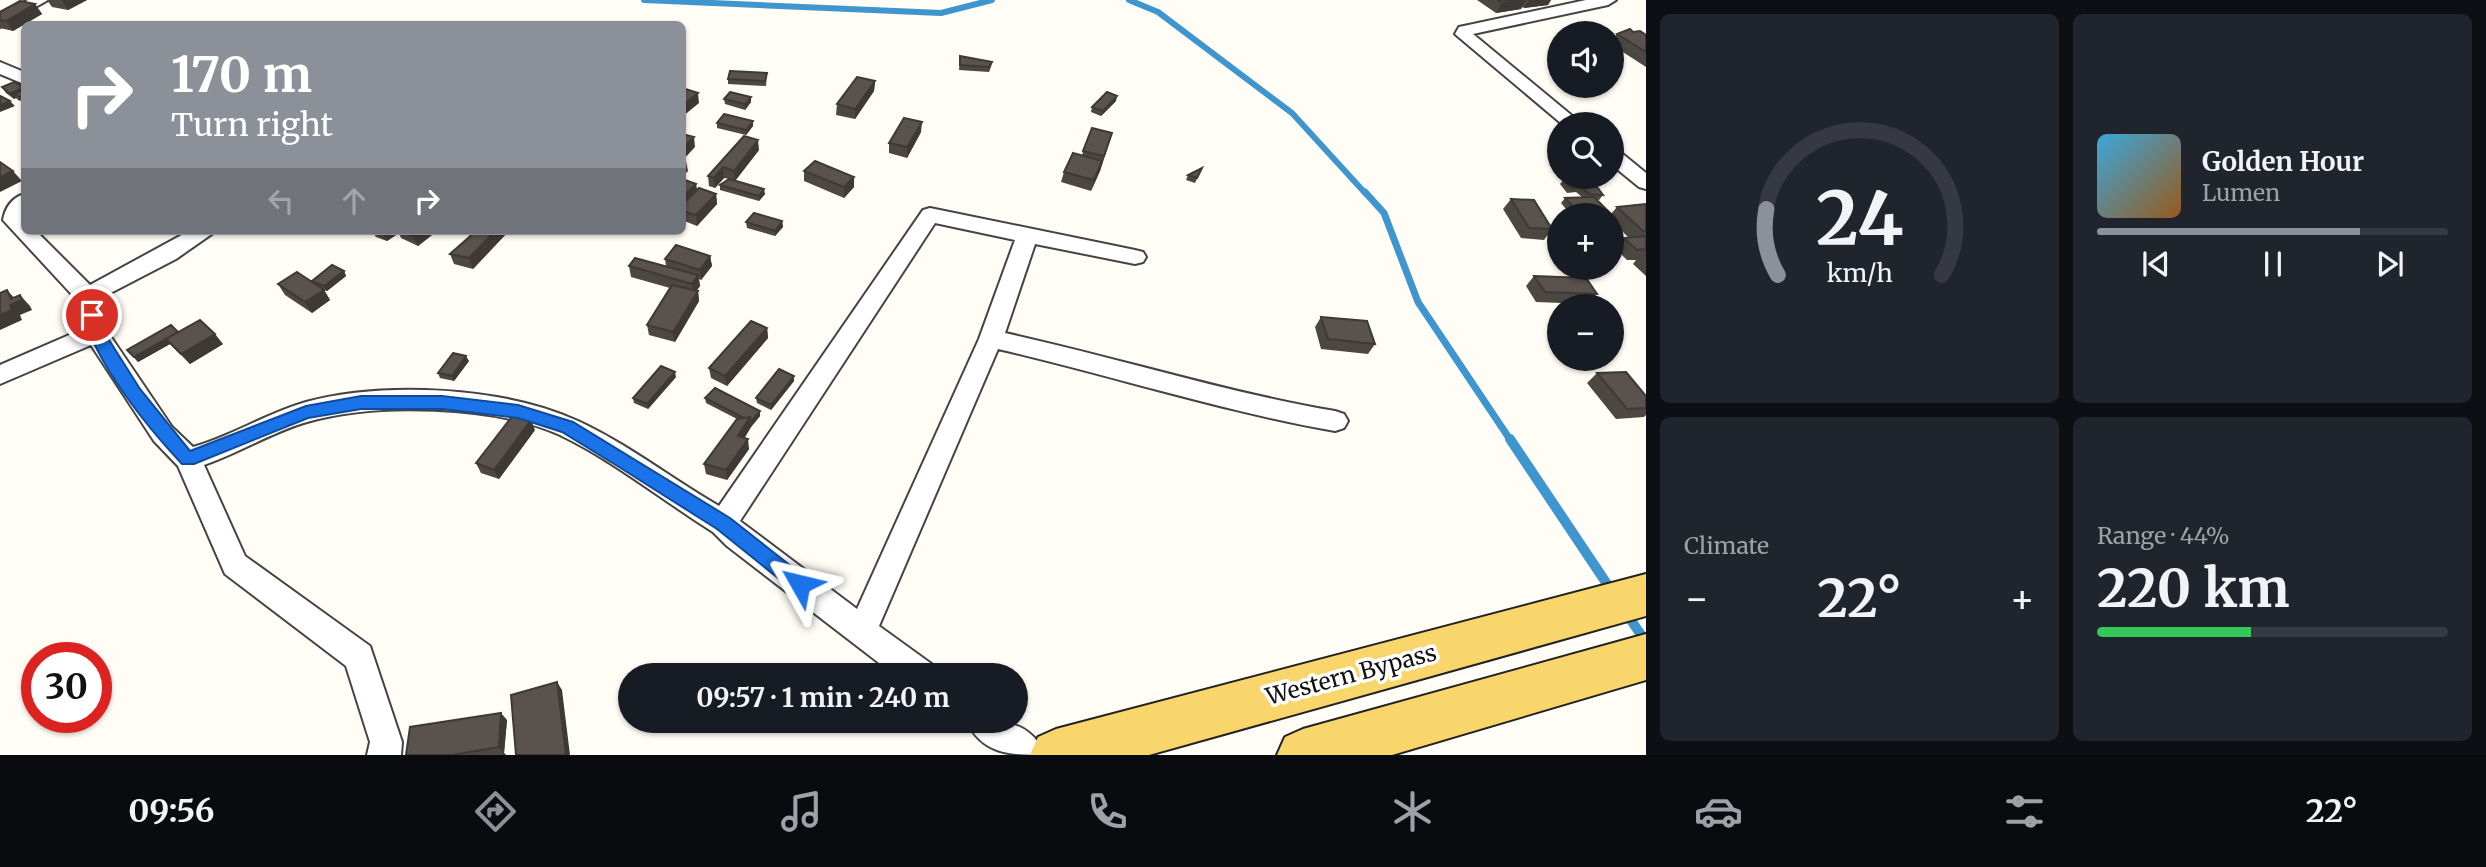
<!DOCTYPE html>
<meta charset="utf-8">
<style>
body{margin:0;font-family:Merriweather,serif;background:#20242c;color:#f1f3f6;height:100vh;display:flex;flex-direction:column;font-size:26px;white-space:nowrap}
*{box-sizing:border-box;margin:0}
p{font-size:23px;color:#9ea1a6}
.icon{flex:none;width:38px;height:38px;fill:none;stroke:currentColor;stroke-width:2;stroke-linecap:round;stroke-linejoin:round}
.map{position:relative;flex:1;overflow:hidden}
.panel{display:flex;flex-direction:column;gap:14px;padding:14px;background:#0d0f14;width:840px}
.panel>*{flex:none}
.guide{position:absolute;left:21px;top:21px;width:665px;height:214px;border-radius:10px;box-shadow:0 2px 5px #0004;background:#8c9099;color:#fff;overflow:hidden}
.buttons{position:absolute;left:1547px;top:21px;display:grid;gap:14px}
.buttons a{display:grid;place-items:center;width:77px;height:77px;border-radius:50%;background:#171b24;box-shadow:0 2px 5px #0004;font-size:35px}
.speed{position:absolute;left:21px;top:642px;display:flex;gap:14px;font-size:35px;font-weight:700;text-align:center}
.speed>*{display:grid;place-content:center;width:91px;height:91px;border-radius:50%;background:#171b24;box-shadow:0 2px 5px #0004;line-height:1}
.speed .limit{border:10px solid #d22;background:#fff;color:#111}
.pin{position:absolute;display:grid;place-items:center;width:60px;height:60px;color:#fff;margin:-30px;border:4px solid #fff;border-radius:50%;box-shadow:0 2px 7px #0007}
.me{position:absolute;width:77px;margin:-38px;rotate:307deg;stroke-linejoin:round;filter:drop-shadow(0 0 5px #0008)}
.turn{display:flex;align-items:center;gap:24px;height:147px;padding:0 35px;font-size:32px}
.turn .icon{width:91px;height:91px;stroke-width:2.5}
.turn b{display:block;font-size:49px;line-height:60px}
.lanes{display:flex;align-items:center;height:66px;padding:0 35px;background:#0003;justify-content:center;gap:35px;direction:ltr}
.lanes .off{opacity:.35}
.big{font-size:52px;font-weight:700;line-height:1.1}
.panel .tile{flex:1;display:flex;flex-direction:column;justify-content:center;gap:10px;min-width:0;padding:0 24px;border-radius:10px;background:#20242c}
.panel .dial{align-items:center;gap:0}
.dial svg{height:182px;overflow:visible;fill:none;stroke:#363941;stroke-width:7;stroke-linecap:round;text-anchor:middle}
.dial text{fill:#f1f3f6;stroke:none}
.song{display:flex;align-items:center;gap:21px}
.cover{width:84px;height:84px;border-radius:10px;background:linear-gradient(135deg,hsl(200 70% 55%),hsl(30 70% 35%))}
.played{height:7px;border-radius:4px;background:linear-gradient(90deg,#8c9099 75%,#363941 75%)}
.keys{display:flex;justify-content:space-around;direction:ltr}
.heat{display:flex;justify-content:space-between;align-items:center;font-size:38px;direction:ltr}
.charge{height:10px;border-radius:5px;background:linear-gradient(90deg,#34c759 44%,#363941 0)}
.panel .tiles{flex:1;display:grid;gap:14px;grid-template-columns:repeat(2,1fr)}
.trip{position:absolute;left:618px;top:663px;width:410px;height:70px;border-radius:35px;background:#171b24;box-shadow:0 2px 5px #0004;font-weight:700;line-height:70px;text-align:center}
.tab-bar{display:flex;height:112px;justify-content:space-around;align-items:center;background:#090b0e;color:#9ea1a6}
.tab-bar .icon{width:49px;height:49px}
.tab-bar .active{color:#8c9099}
.tab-bar b{font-size:32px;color:#f1f3f6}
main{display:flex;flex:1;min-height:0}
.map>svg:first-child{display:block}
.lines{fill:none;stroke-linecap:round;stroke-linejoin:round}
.stream-far2{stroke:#3f96cf;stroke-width:6}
.stream-far1{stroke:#3f96cf;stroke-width:7}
.stream{stroke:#3f96cf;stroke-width:10}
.minor-casing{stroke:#444;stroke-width:4}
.primary-casing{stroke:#222;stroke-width:4}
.minor{fill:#fff;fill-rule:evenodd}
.primary{fill:#f9d66b;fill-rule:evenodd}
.wall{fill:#4d4742}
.shaded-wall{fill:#3f3936}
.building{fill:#5a524d;stroke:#3f3936;stroke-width:2}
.route{fill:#1a73e8;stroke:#114b97;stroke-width:2}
.labels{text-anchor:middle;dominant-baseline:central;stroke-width:7;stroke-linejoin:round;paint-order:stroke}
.near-street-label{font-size:23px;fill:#111;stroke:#fff}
</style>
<main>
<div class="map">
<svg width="1646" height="755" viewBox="0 0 1646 755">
<rect width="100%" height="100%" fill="#fffdf5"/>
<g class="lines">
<!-- stream-far2 -->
<path class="stream-far2" d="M644,0l297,13 51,-13
M1129,0l29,12 134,101 74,81"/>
<!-- stream-far1 -->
<path class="stream-far1" d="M1365,192l19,21 34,89 93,139"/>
<!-- stream -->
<path class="stream" d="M1510,439l103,154
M1626,613l20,29"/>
<defs>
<path id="minor" d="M28,0h20l-48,27v-12z
M1586,0h30l-8,5 -135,29 109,90h-20l-107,-90 4,-7z
M0,62l24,10v12l-24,-10z
M1612,149l7,2 27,22v16l-7,-2 -27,-22z
M24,194v37h12l54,54 99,-54h27l-40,28 -77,40 8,32 65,96 21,20c39,-11 74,-34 113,-45 78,-21 199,-15 272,19 50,23 94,58 141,85l204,-296 7,-2 205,42 8,2 3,5 -3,5 -8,2 -100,-20 -30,89c110,24 219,59 330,78l9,3 4,7 -4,7 -9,3c-114,-20 -224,-56 -337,-82l-119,277 54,39 4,11h-41l-169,-130 -14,-14c-51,-32 -99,-71 -153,-97 -66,-30 -184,-33 -253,-13 -35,10 -68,31 -103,43l41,91 125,90 32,96 -1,13h-34l3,-13 -24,-76 -121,-92 -47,-108 -24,-25 -63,-96 -91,39v-19l83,-36 -7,-30 -73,-79c2,-12 9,-22 21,-26zM935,223l80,17 -36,99 -122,270 -117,-88z
M967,721c33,0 63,-2 78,34 -33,0 -63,0 -78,-34z"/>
<path id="primary" d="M1646,574v42l-497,139h-119l8,-18 18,-8z
M1646,634v46l-254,75h-115l8,-18 18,-8z"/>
</defs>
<!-- minor casing -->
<use href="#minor" class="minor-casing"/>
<!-- primary casing -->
<use href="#primary" class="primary-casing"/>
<!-- minor -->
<use href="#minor" class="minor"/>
<!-- primary -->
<use href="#primary" class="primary"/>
</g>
<!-- wall -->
<path class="wall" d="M47,0h40l-19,10 -16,-3z
M1477,0h74l-3,5 -24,3 -2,-1 -1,2 -25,4z
M35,4l7,10 -29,17 -13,-3v-16z
M1633,32l13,3v32l-34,-22v-4l5,-7z
M960,56l32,6 -1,5 -2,5 -30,-2z
M767,73l-1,13 -38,-2v-5z
M875,81l-1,10 -19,28 -19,-4 1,-11z
M2,87h22v15l-6,-2 -2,-2 -2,1 -8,-6z
M751,97v5l-6,8 -20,-6 -1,-5z
M1116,101l-15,15 -10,-4 1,-5z
M753,121v5l-7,9 -29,-7v-5z
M921,132l-14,26 -18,-5v-10z
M1109,143l-9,28 -9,20 -30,-9 3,-10 18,-16 1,-5z
M759,150l-24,31 30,13 -6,7 -39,-11v-5l9,-6 -5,-1 -9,10 -6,-2 -1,-10z
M1202,168l-7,15 -9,-3 2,-5z
M804,171l50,16 -10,11 -40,-17z
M682,179l14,5 1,6 19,4 1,10 -20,22 -15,-6z
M1564,179l39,16 -4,5h-2l12,12 -3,3h-35l-10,-12 4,-5 17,-1 -6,-5 -9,1 -7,-9z
M1511,199l41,30 -8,11 -23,-2 -18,-29z
M1646,204v72l-13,-12 3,-4h-9l-12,-12 3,-3 -6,1v-18l11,11 6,-1 -17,-17v-6h-2l7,-8z
M782,221l1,6 -8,9 -28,-8 -1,-6z
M372,231h65l-19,15 -17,-8 -2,-5 -12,8 -11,-4z
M507,233l-34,36 -19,-5 -4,-10z
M1558,238h1v23l-9,-13z
M710,256l2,10 -11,14 -2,-1 1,7 -3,4 1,1 1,10 -24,41 -26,-7 -2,-10 23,-37 -39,-11 -2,-11h37l-1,-7z
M1564,268h40l-1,1h-38z
M344,271l2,5 -19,15 -3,-1 6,10 -18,13 -27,-18 -7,-11 36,-1 -2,-2z
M1534,276l63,18 -9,10 -52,-2 -10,-16z
M1321,317l54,27 -7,10 -47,-5 -6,-22z
M1559,323v18l-6,-10z
M767,328l1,10 -41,48 -16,-8 -2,-10z
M178,332l45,12 -33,20 -20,-20 -32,18 -11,-12z
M1570,359h31l-3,3 -27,-2z
M469,361l-15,20 -14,-3 -2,-5z
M1597,373l49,23v19l-2,2 -28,2 -29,-36z
M794,376v5l-23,29 -14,-7 -1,-5z
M676,377l-28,32 -14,-6 -1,-5z
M705,398l55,18 -9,11 -7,11 5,11 -22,31 -21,-6 -2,-10 33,-45 -31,-16z
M535,430l-36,49 -18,-6 -5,-10z
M507,720l-3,33 2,2h-100z"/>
<!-- shaded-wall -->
<path class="shaded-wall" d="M63,0h24l-19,10 -6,-9z
M1520,0h6l-5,9 -25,4 6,-10z
M1529,0h22l-3,5 -24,3z
M35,4l7,10 -29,17 -7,-10z
M875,81l-1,10 -19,28v-10z
M24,87v7l-10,1 2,3 -2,1 -4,-5z
M698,93l1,10 -17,14v-11z
M1117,96l-1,5 -15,15 2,-5z
M751,97v5l-6,8v-6z
M10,101l5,5 -15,6v-7z
M753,121v5l-7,9v-5z
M922,122l-1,10 -14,26v-11z
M1112,133l-12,38 -9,20 3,-11 7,-16z
M694,137l1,10 -13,14v-12z
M758,140l1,10 -24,31 -1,-10z
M686,161l2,10 -6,6v-12z
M723,167l1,11 -9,10 -1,-10z
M13,171l9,10 -22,11v-15z
M854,177v10l-10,11v-11z
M696,184l1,10 -15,16v-12z
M764,189l1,5 -6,7v-5z
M716,194l1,10 -20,22 -1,-11z
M782,221l1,6 -8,9v-5z
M382,231h16l1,2 -12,8z
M419,231h18l-19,15 -5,-10z
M495,231h12v2l-34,36 -4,-11z
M710,256l2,10 -11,14 -1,-10z
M344,271l2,5 -19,15 -3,-5z
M698,275l2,11 -6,8 -2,-10z
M7,290l10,11 3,-6 10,11 2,4 -12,5 2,5 -22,10v-15l11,-16z
M324,290l6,10 -18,13 -7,-11z
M698,291l1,10 -24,41 -2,-10z
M767,328l1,10 -41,48 -2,-10z
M178,332l-12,7 4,5 -32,18 -4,-5z
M215,334l8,10 -33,20 -9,-10z
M466,356l3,5 -15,20 -2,-5z
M675,372l1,5 -28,32 -1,-5z
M794,376v5l-23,29v-5z
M760,411v5l-9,11 -11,19 -2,-10 12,-19z
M531,420l4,10 -36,49 -5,-9z
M748,439l1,10 -22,31 -1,-10z
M557,682l5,8 8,65h-4z
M501,713l6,7 -3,33 2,2h-2l-5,-8z"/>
<!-- building -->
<path class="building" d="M1498,0h22l-18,3z
M20,1l15,3 -29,17 -6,-1v-8z
M1630,29l3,3 7,-1 6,4v17l-29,-18z
M960,56l32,6 -3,5 -29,-2z
M730,71l37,2 -2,8 -37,-2z
M857,77l18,4 -20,28 -18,-5z
M14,82l10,5 -14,7 -8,-7z
M682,88l16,5 -16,13z
M24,89v6l-3,2 -7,-2z
M730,92l21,5 -6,7 -21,-5z
M1107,92l10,4 -14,15 -11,-4z
M0,96l10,5 -10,4z
M724,114l29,7 -7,9 -29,-7z
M904,118l18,4 -15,25 -18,-4z
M1092,128l20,5 -8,23 -21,-5z
M682,134l12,3 -12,12z
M744,136l14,4 -24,31 -11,-4 -9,11 -6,-2z
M1073,153l29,8 -8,19 -30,-8z
M815,161l39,16 -10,10 -40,-16z
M0,162l13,9 -13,6z
M1202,168l-5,10 -9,-3z
M682,179l14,5 -14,14z
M729,179l35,10 -5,7 -39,-11z
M1564,179l28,1 11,15 -14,-1 -8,-7 -10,1z
M699,188l17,6 -20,21 -14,-4v-6z
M1594,197l15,15 -30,1 -14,-15z
M1511,199l23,1 18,29 -23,-1z
M1646,204v27h-3l-26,-24z
M754,213l28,8 -7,10 -29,-9z
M1612,228l12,12 -12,1z
M403,231h16l-6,5z
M476,231h19l-26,27 -19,-4z
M1646,236v13l-9,1 -13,-12z
M676,245l34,11 -10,14 -35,-11z
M635,258l63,17 -6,9 -63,-18z
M332,265l12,6 -20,15 -12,-5z
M297,272l27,18 -19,12 -27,-18z
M1534,276l52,2 11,16 -52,-2z
M672,285l26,6 -25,41 -26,-7z
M7,290l4,9 9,-4 2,5 -12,5 2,5 -12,5v-22z
M1563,304l24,1 1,1h-24z
M1321,317l46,4 8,23 -47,-5z
M200,320l15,14 -34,20 -15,-15z
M751,321l16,7 -42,48 -16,-8z
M171,325l7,7 -44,25 -7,-7z
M453,353l13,3 -14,20 -14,-3z
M661,366l14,6 -28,32 -14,-6z
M779,369l15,7 -23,29 -15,-7z
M1626,372l20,24v12l-19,1 -30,-36z
M715,388l45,23 -9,11 -1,-5 -6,1 -39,-20z
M514,414l17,6 -37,50 -18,-7z
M750,417l-12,19 10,3 -22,31 -22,-6 33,-45z
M557,682l9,73h-50l-5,-60z
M501,713l-2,34 -47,8h-46l4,-28z"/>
<!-- route -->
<path class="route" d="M92,309l5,2 7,21 36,57 50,62 116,-45 55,-10h81l76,9 55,17 157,96 76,60 3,6 -3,6 -6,2 -7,-2 -76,-61 -98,-62 -57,-35 -44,-14 -76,-9h-81l-53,9 -114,46h-12c-34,-36 -87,-101 -98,-149z"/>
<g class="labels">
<!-- near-street labels -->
<g class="near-street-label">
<text transform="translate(1351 674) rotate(-15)">Western Bypass</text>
</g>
</g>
</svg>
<div class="buttons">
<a><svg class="icon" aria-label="sound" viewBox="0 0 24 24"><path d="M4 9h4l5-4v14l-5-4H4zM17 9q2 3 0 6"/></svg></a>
<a><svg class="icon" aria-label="search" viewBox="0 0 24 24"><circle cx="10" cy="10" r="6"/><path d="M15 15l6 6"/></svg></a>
<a>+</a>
<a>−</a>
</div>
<div class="speed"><div class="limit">30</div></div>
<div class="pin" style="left:92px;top:315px;background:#d93025"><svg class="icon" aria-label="arrive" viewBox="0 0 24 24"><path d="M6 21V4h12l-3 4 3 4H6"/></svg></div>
<svg class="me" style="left:800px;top:584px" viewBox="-20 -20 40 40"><path d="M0-17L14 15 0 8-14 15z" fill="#1a73e8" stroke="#fff" stroke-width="4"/></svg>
<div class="trip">09:57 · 1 min · 240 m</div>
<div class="guide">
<div class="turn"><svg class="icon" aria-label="right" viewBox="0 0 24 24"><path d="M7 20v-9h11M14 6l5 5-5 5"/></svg><div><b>170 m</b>Turn right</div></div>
<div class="lanes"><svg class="icon off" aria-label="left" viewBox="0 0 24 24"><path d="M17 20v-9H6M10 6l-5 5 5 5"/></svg><svg class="icon off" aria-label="ahead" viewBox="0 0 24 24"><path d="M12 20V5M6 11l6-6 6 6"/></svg><svg class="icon" aria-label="right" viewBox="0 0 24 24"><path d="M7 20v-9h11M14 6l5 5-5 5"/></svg></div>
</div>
</div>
<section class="panel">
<div class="tiles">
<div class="tile dial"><svg viewBox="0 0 100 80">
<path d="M14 69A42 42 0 1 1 86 69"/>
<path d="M14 69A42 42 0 0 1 9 40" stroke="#8c9099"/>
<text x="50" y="56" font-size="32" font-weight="700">24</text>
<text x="50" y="72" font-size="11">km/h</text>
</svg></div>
<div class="tile">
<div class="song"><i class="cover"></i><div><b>Golden Hour</b><p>Lumen</p></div></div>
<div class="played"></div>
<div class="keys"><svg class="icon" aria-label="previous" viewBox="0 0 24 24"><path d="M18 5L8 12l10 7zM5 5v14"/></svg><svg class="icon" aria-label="pause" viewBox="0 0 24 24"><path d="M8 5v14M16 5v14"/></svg><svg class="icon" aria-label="next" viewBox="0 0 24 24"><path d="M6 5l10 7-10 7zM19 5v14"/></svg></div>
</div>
<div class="tile"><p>Climate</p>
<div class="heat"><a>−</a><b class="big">22°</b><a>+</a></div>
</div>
<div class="tile"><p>Range · 44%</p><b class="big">220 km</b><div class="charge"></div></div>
</div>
</section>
</main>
<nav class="tab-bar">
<b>09:56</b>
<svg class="icon active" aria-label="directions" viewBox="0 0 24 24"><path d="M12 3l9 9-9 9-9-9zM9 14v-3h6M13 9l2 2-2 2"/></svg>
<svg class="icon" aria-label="music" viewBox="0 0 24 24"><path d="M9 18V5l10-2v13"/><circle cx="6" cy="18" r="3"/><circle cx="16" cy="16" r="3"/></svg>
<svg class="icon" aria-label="phone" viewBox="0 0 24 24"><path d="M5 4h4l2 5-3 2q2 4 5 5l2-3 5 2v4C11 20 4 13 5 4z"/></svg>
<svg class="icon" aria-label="climate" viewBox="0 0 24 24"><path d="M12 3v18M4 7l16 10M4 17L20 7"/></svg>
<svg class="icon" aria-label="car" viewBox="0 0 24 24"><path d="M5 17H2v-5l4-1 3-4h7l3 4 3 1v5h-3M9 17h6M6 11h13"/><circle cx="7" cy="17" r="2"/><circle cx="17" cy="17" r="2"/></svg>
<svg class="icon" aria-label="filters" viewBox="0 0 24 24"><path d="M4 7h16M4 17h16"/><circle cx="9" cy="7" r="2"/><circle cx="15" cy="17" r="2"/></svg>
<b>22°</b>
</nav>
